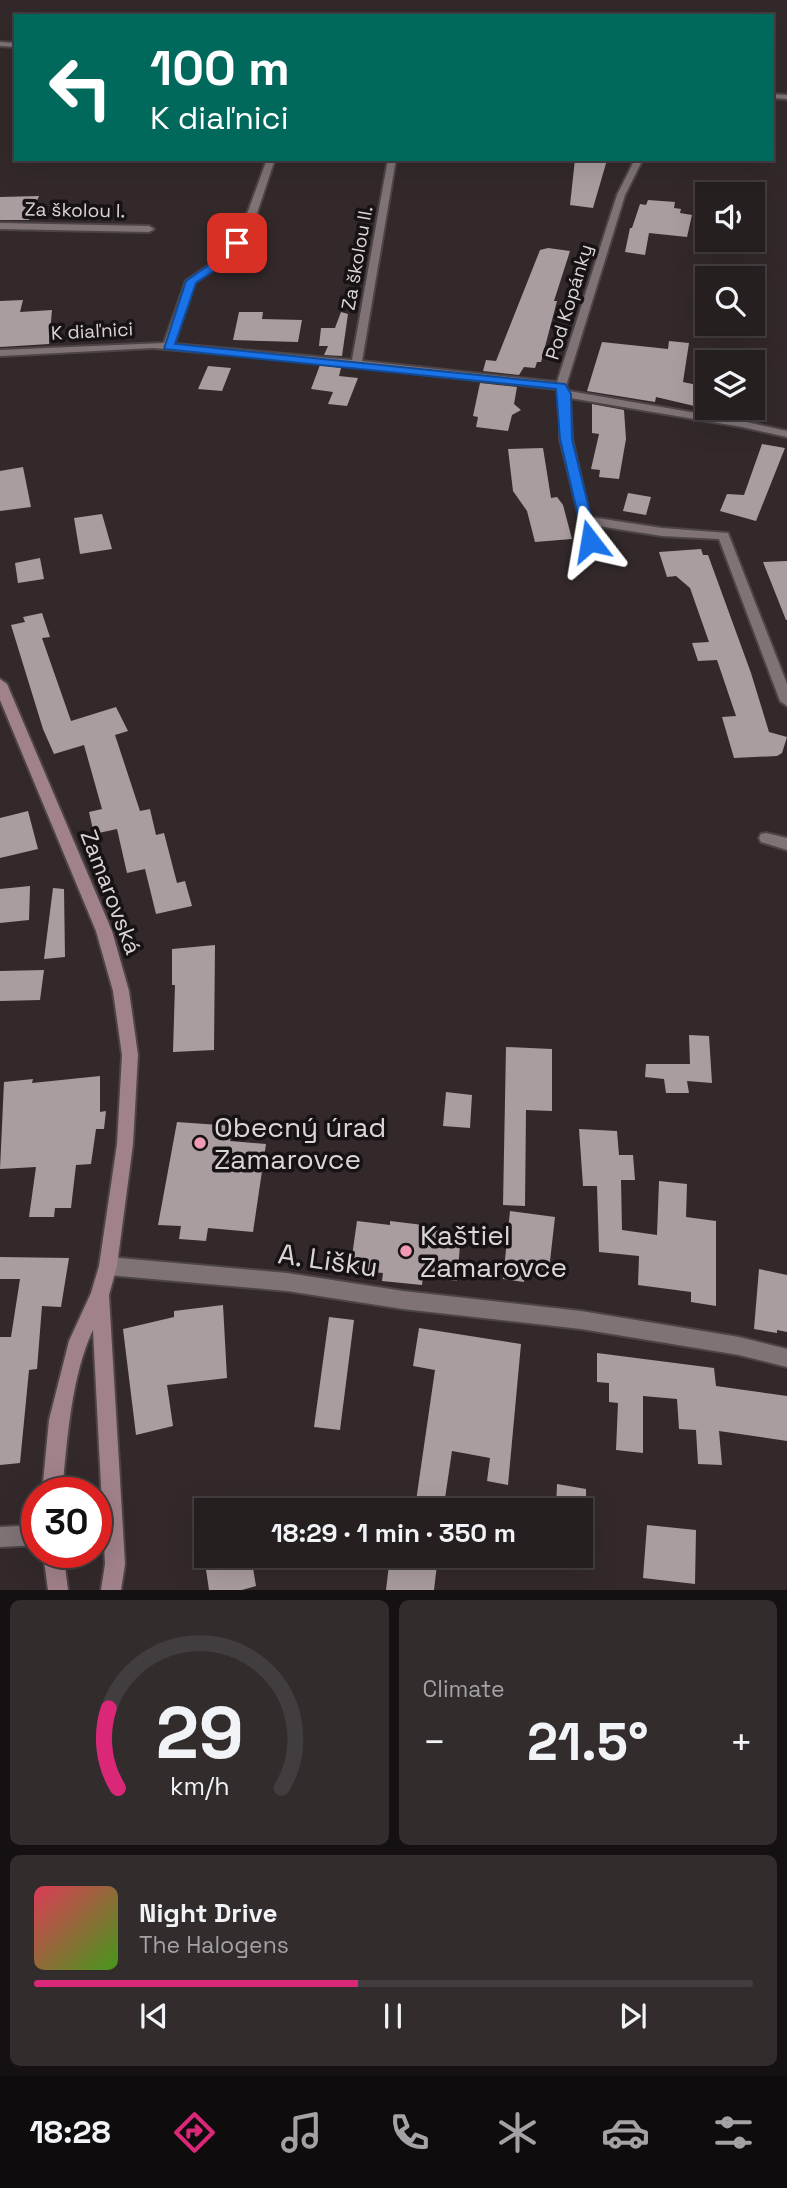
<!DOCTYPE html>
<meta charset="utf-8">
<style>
body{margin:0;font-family:"Space Grotesk",sans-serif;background:#322c2d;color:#f1f3f6;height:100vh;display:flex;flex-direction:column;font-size:26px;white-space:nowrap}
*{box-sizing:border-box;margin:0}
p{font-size:23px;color:#a4a2a5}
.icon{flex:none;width:38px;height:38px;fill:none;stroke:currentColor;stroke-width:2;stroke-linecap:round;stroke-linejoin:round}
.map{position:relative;height:1590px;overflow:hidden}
.details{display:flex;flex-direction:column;gap:10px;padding:10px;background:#151112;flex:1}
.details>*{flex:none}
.banner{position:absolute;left:14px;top:14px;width:760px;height:147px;border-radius:0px;box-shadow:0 7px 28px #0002,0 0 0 2px #423d3e;background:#00695c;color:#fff;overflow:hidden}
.tools{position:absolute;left:695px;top:182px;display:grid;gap:14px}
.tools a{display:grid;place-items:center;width:70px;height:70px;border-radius:0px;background:#261f20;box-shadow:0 7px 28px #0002,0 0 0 2px #423d3e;font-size:35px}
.speed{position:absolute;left:21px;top:1477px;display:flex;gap:14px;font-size:35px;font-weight:700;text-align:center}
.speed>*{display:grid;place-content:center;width:91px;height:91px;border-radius:50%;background:#261f20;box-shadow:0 7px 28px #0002,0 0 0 2px #423d3e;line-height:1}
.speed .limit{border:10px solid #d22;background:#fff;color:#111}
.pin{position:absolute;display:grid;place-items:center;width:60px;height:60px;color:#fff;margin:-30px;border-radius:14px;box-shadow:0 4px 10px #0006}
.me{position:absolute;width:77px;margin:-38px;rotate:346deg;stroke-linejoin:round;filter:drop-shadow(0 0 5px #0008)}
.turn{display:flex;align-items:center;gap:24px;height:147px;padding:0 21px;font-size:32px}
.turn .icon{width:91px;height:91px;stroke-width:2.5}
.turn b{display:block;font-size:49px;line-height:60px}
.big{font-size:52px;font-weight:800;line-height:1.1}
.details .widget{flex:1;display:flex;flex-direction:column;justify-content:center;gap:10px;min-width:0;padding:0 24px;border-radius:10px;background:#322c2d}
.details .dial{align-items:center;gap:0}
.dial svg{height:182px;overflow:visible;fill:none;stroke:#423d3e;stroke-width:7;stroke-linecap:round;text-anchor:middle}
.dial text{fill:#f1f3f6;stroke:none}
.song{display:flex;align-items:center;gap:21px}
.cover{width:84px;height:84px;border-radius:10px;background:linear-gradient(135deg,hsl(350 70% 55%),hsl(100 70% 35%))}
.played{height:7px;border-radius:4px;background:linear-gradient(90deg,#db2777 45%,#423d3e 45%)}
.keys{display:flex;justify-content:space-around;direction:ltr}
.heat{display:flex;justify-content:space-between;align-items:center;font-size:38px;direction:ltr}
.details .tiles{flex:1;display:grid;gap:10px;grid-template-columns:1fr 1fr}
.widget:last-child{grid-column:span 2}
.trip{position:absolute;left:194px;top:1498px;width:399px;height:70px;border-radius:0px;background:#261f20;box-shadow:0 7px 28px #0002,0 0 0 2px #423d3e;font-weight:800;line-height:70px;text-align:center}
.dock{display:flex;height:112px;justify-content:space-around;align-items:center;background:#0f0c0d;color:#a4a2a5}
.dock .icon{width:49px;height:49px}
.dock .on{color:#db2777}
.dock b{font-size:32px;color:#f1f3f6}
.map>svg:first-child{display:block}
.building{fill:#aa9da0}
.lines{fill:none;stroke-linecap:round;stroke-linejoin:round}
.minor-casing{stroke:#4c4446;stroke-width:4}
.secondary-casing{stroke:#4c4446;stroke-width:4}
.minor{fill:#7f7376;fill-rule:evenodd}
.secondary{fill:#a1818a;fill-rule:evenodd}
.route{fill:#1a73e8;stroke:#114b97;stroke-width:2}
.poi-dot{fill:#f19ab4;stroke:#171314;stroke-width:2.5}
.labels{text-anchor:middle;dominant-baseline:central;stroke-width:7;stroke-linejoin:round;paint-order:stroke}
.far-street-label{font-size:19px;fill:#dcd5d6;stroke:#171314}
.street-label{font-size:23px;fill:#dcd5d6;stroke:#171314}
.near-poi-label{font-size:28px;fill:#dcd5d6;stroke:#171314;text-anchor:start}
.near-street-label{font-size:28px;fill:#dcd5d6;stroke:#171314}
</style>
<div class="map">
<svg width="787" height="1590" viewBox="0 0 787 1590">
<rect width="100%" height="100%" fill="#33292b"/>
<!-- building -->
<path class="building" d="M575,159l32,1 -14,48 -23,-3z
M39,196l-10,24h-29v-23z
M648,200l27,2 -1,6 7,1 -1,4 12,2 -5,22 -38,-4 -4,22 -20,-3 5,-24h2l8,-24 6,1z
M548,248l22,3 -16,50h3l-16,61h-4l-2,6 -11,-1 -5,8 -36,-4 3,-11 10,1 44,-111z
M23,300l-3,12 32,-2 -3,34 -49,3v-46z
M239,312h24l-1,7 40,1 -4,22 -65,-2z
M341,312l7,2 -6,42 -18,-1 4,-9h-9l2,-18h14z
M669,341l20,2 -6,39 24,5v22l-51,-12 -1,5 -68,-11 15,-49 66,7z
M320,365l21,3 -2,8 19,2 -11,28 -19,-2 5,-12 -22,-3z
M208,366l23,2 -9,23 -24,-2z
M480,383l37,4 -3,17 7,6 -9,5 -4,16 -32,-4 2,-10 -5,-1z
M592,404l32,6 2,29 -7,40 -20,-2 1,-7 -9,-1 8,-35 -7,-1z
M762,444l23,4 -29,73 -36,-10 7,-17 17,1z
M543,448l8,50 6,-1 6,8 9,34 -37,3 -8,-31 -14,-20 -5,-42z
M23,467l8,40 -31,4v-40z
M628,493l23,4 -5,18 -23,-4z
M102,514l10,35 -32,5 -6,-36z
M701,549l2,6h5l43,118 18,59 18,5 -5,16 -5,3 -43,2 -12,-41 14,-1 -19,-56 -19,1 -6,-18 17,-1 -19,-54 -14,-12 -9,1 -8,-25z
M40,558l4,21 -26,4 -3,-20z
M787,561v59h-1l-23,-58z
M42,613l8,24 -8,1 29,83 45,-14 12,24 -13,4 25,76 10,-2 6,26 8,-2 13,50 8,-2 7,25 -36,8 -11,-45 -18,4 -10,-44 -23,5 -5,-22 13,-3 -18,-64 -30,9 -11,-25 -32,-104 14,-3 -2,-5z
M28,811l10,38 -38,9v-40z
M30,886l-1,34 -29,3v-34z
M53,888l11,1 1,68 -21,2z
M215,945l-1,105 -41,2 2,-67h-3v-36z
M44,970l-4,30 -40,1v-30z
M689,1035l20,1 3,47 -25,-2 2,12h-23l-2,-14 -19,-2 1,-13h44z
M506,1047l46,2v62l-26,-1 -1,96 -22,-1z
M100,1076v36l6,-1 -2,18h-8l-5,35 -15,1 -5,43h-16l-1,9h-25l7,-50 -36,2 4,-87 29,-3 -1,4z
M446,1092l26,3 -2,33 -27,-2z
M177,1122l56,4 -3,15 36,3 -13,88 -45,-4 -2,13 -13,-1 -14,-1 2,-13 -23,-1z
M579,1129l38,2 2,24h14l2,25h-14l1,50 35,5 2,-54 28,3 -1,33 30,4v85l-25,-4v-10l-53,-7 1,-29 -40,-4 -2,-66h-14z
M510,1211l45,6 -6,53 -23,-3 -2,15 -21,-3z
M357,1221l33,4v-4l33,4v4l38,4 -4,48 -34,-4 -1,8 -40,-4 1,-8 -33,-3z
M0,1257l69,1 -8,49 -19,-1 -5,63 -8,1 -9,93 -20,2v-128h11l9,-58h-20z
M759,1269l28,6v57l-10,-2v3l-23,-4z
M223,1305l4,73 -60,7 6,41 -37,9 -13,-106 51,-12v-6z
M329,1317l25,3 -14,110 -26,-3z
M419,1328l102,16 -13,141 -21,-4 3,-23 -38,-7 -8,54 -28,-4 19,-131 -22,-4z
M597,1353l117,15 2,18 71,10v45l-68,-10 3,34 -24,-1 -2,-34 -17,-1 -2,-30 -34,-3v57l-27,-3 2,-47 -9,-1v-19l-12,-1z
M557,1484l29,5v21h-30z
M647,1525l49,5 -1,54 -52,-6z
M204,1556h47l5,30 -14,4h-33z
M390,1556h48l-4,34h-48z"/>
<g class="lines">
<defs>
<path id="minor" d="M0,42l16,1v4l-16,-1z
M772,94l15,1v4l-15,-1z
M267,159h8l-23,69 -22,31 -35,23 -21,62 178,16 36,-201h8l-34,202 195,21 60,-187 18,-36h8l-18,36 -59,191 3,5 173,30 45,10v6l-45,-10 -172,-29 2,41 18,78 72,11 66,5 59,151v22l-7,-5 -61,-162 -57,-3 -70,-11 4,16 -2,3h-8l-26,-105v-45l-3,-5 -262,-29 -142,-12 -153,8v-6l164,-7 22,-62 38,-26 18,-27z
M0,223l149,3 5,3 -5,3 -149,-3z
M766,833l21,5v12l-26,-8 -2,-4 2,-4z
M108,1257l179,16 116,18 178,20 158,26 48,12v18l-48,-12 -158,-26 -178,-20 -116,-18 -179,-16 -6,-3 -3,-6 3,-6z
M37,1525v20l-37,2v-20z"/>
<path id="secondary" d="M0,679l7,5 105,247 17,60 9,64 -5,89 -16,122 -8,29 16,269 -4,26h-20l4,-26 -12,-234c-22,46 -26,112 -31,163h-20l7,-73 20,-79 22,-48 8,-27 18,-122 5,-89 -9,-64 -17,-60 -96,-231z
M43,1552h20l5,38h-20z"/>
</defs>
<!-- minor casing -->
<use href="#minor" class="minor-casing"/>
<!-- secondary casing -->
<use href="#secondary" class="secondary-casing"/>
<!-- minor -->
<use href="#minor" class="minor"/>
<!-- secondary -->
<use href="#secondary" class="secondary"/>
</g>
<!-- route -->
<path class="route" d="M234,240l9,3 -12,16 -35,24 -21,61 390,40 6,10 1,45 25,102 -2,3 -11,-3 -24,-102 -4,-50 -392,-40 22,-68 37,-26z"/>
<!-- markers -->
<g class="poi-dot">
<circle cx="200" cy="1143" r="7"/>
<circle cx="406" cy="1251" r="7"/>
</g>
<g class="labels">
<!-- far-street labels -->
<g class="far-street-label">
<text transform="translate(75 210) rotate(1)">Za školou I.</text>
<text transform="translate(357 258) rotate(-80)">Za školou II.</text>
<text transform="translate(569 302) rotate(-73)">Pod Kopánky</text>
<text transform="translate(92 331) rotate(-3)">K diaľnici</text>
</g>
<!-- street labels -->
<g class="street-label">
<text transform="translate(111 892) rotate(69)">Zamarovská</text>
</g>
<!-- near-poi labels -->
<g class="near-poi-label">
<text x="214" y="1127">Obecný úrad<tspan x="214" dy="32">Zamarovce</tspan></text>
<text x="420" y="1235">Kaštiel<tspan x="420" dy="32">Zamarovce</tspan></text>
</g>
<!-- near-street labels -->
<g class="near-street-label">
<text transform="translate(328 1260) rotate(8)">A. Lišku</text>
</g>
</g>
</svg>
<div class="tools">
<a><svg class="icon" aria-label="sound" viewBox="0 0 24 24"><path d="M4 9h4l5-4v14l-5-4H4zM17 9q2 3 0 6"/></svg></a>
<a><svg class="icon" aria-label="search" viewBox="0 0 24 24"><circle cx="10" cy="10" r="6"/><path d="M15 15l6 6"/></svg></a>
<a><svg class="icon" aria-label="layers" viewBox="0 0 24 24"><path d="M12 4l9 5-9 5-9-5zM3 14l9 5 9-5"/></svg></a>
</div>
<div class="speed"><div class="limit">30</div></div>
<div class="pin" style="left:237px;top:243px;background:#d93025"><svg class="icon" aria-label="arrive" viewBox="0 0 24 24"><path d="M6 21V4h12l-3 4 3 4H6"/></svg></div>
<svg class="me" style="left:590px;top:541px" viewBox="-20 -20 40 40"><path d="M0-17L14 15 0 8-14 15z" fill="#1a73e8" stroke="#fff" stroke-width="4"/></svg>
<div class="trip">18:29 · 1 min · 350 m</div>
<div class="banner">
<div class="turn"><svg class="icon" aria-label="left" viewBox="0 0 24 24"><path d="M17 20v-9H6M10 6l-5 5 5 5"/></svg><div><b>100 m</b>K diaľnici</div></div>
</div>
</div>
<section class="details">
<div class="tiles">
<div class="widget dial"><svg viewBox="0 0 100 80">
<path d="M14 69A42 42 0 1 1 86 69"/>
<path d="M14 69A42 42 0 0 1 10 34" stroke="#db2777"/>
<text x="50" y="56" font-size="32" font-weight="700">29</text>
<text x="50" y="72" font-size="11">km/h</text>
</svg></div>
<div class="widget"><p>Climate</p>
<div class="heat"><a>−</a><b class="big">21.5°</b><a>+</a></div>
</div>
<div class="widget">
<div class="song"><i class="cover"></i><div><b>Night Drive</b><p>The Halogens</p></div></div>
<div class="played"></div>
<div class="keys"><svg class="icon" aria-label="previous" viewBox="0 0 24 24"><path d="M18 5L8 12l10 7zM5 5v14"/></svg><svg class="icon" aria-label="pause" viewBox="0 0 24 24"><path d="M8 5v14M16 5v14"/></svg><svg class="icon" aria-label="next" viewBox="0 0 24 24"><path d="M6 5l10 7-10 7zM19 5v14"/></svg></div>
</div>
</div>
</section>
<nav class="dock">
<b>18:28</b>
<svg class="icon on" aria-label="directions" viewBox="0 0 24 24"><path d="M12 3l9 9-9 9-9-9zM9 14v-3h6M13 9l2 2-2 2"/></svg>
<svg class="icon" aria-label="music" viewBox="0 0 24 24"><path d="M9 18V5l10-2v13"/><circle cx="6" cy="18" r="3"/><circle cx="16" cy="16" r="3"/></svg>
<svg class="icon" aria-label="phone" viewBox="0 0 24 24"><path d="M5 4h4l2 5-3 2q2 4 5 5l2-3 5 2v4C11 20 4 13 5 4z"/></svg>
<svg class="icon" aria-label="climate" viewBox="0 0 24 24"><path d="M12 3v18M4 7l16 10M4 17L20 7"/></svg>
<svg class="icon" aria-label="car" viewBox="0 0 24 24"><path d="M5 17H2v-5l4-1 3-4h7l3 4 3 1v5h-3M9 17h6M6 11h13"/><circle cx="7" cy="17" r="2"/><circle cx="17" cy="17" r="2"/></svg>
<svg class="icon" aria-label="filters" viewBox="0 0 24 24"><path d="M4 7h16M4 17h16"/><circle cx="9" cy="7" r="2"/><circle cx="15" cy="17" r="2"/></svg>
</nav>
